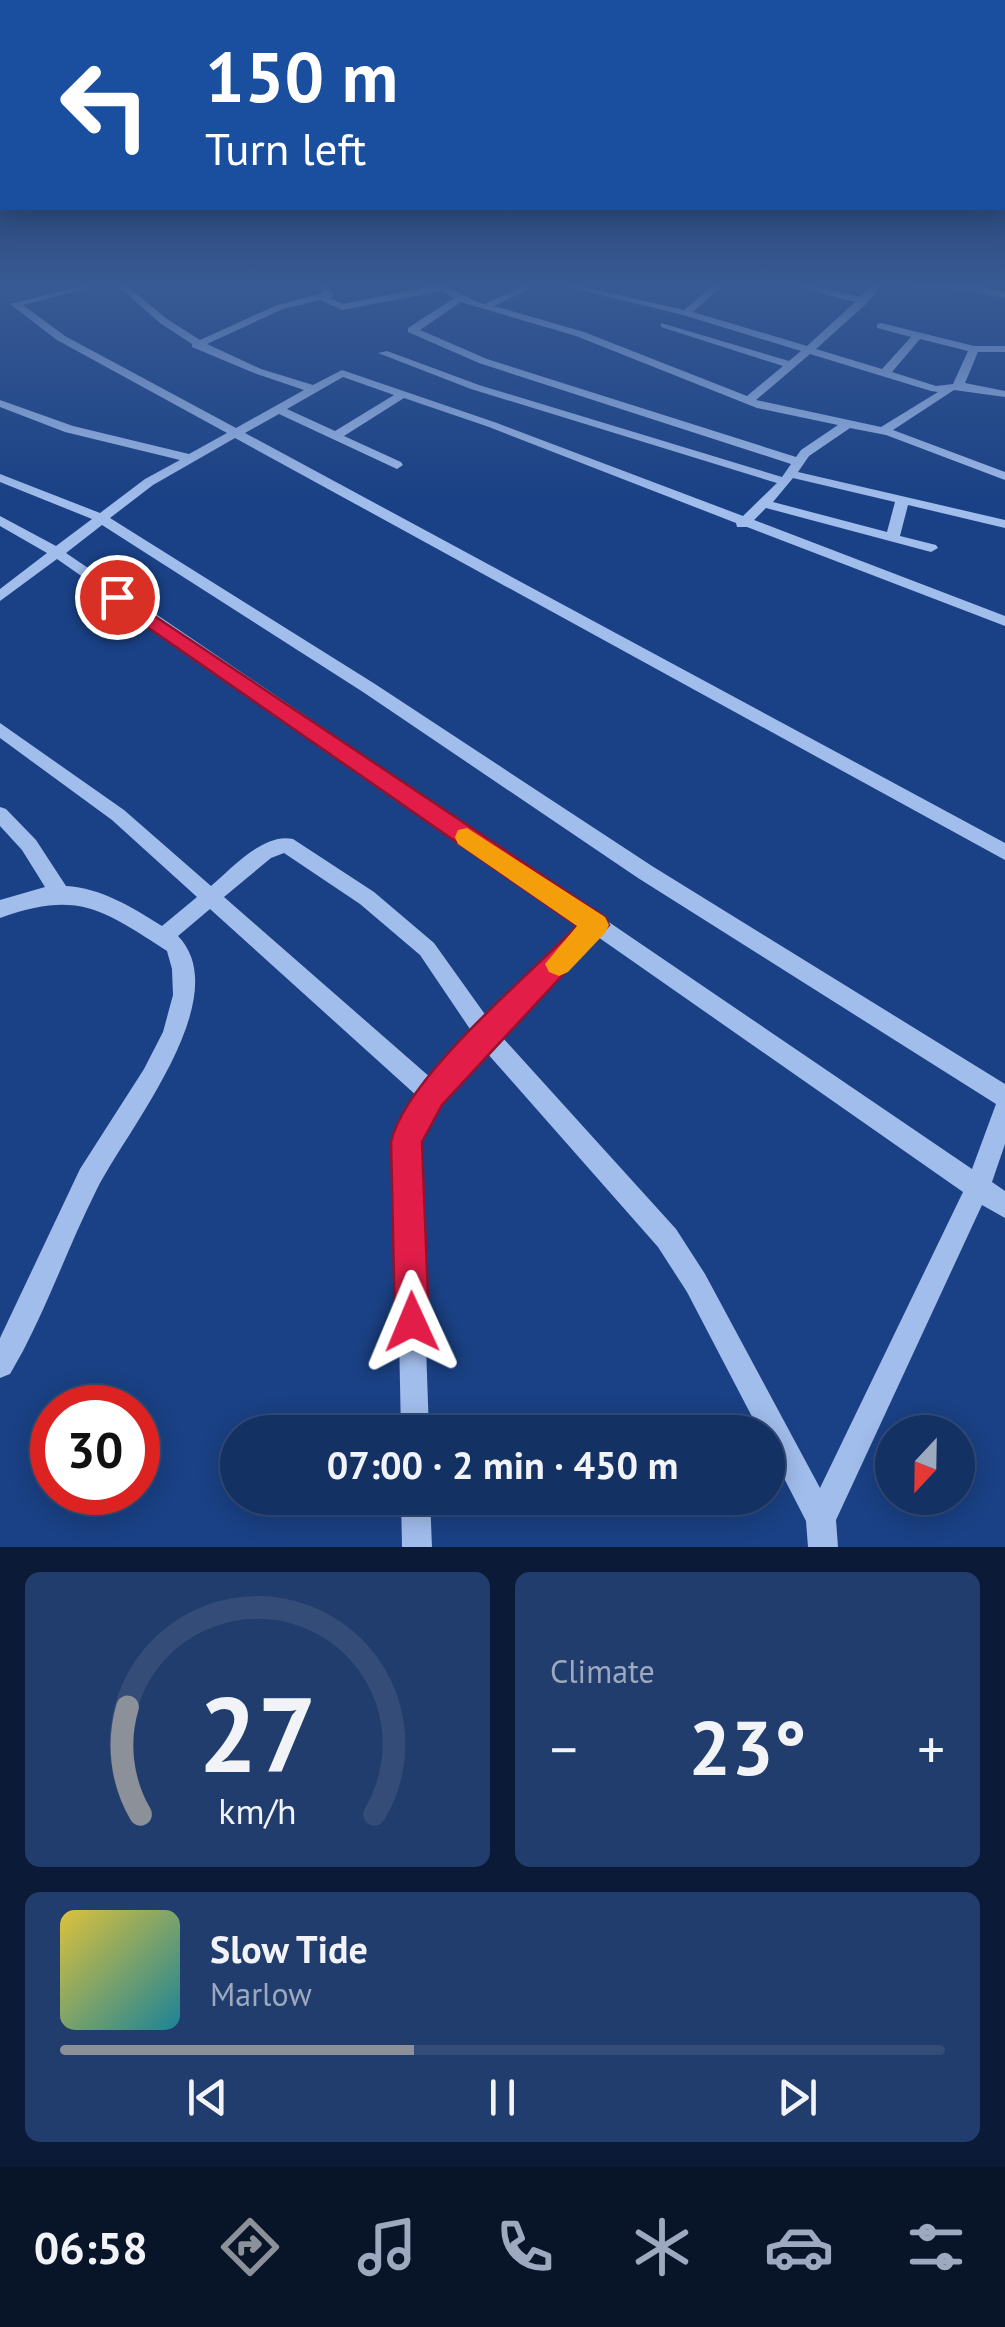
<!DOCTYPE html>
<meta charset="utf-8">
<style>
body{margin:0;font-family:"PT Sans",sans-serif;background:#213d6d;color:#f1f3f6;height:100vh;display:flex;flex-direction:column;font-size:38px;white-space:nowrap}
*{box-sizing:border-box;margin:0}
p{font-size:32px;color:#9da9bf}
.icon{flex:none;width:55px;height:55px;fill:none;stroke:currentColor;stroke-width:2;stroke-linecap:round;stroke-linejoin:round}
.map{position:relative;height:1547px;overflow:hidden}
.details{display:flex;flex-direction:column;gap:25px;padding:25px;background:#0b1b37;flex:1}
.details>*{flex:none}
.banner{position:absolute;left:0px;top:0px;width:1005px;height:210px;box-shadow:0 5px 25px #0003,0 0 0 2px #334c78;background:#1a4fa0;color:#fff;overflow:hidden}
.needle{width:65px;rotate:202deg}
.fabs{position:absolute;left:875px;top:1415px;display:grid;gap:20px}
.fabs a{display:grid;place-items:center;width:100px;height:100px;border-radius:50%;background:#143164;box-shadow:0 5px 25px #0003,0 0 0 2px #334c78;font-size:50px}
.speed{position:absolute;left:30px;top:1385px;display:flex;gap:20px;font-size:50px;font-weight:700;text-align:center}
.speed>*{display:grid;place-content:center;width:130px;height:130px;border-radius:50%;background:#143164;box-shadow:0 5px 25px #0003,0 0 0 2px #334c78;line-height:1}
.speed .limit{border:15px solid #d22;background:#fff;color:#111}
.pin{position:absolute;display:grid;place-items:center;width:85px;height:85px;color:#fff;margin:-42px;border:5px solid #fff;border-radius:50%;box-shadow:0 2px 10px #0007}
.me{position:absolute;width:110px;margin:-55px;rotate:359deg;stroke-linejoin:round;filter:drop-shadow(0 0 8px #0008)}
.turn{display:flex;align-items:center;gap:35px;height:210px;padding:0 40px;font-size:45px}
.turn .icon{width:130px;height:130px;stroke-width:2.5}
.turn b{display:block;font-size:70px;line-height:85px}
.big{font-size:75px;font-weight:700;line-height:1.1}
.details .card{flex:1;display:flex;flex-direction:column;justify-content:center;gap:15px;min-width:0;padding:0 35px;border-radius:15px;background:#213d6d}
.details .dial{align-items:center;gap:0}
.dial svg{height:260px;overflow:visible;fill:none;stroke:#334c78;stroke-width:7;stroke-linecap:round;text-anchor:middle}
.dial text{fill:#f1f3f6;stroke:none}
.song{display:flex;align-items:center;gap:30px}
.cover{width:120px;height:120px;border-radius:15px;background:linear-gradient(135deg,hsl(50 70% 55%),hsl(190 70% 35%))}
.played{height:10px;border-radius:5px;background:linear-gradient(90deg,#8c9099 40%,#334c78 40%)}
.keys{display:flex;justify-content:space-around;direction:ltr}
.heat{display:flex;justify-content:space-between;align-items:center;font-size:55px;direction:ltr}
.details .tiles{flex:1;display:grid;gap:25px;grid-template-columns:1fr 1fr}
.card:last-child{grid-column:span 2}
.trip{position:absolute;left:220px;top:1415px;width:565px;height:100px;border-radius:50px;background:#143164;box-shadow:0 5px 25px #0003,0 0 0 2px #334c78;font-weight:700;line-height:100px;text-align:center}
.dock{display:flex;height:160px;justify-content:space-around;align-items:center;background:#081428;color:#9da9bf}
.dock .icon{width:70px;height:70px}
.dock .selected{color:#8c9099}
.dock b{font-size:45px;color:#f1f3f6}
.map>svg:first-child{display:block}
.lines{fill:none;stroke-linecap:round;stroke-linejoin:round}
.minor{fill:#a1bdec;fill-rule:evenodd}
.route{fill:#e11d48;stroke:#92132f;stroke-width:2.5}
.slow{fill:#f59e0b}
</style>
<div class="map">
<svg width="1005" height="1547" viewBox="0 0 1005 1547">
<rect width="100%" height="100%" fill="#1a4185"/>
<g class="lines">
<!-- minor -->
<path class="minor" d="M85,285h16l-78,20 42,31 171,92 68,-38 -50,-17 -62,-26v-3l-32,-21 -43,-38h9l41,34 33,21 77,-35 46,-12 -4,-8h8l7,10 -4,3 13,6 92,-19c17,0 32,14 49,19l42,-19h11l-43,21 90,26 163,64 36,-30 -122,-39v-4l128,38 12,-10 -118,-36 -124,-30h16l109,25 30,-25h9l-30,27 114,34 48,-44 -65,-17h15l55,12 13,-12h9l-15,18 -51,46 66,20 29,-32 -34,-9v-4l4,-1 93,23h31v6h-27l-13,31 40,8v6l-51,-7 -61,40 112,42v8l-119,-45 -36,-7 -41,28 -11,16 207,48v8l-97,-23 -8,31 36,9 2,3 -7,4 -165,-44 -12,12 251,96v10l-258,-99h-10l-1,-4 -247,-96 -85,-29 -60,38 57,26 2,3 -6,4 -118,-55 -34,19 760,410v17l-770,-422 -82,47 -43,33 265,166 277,182 353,218v60l-13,38 13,9v27l-23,-13 -146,315 2,27h-30l-2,-26 -38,-74v-15h-8l-73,-140 -29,-45 -171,-194c-24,25 -62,54 -68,89l10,290h-28l-6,-290 7,-24 15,-22 -207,-187 -32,27c60,62 -54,197 -82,255 -26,52 -46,108 -73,160l-13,23 -10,4v-40l80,-169 64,-100 19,-37 10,-37 -1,-26 -5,-18c-65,-42 -89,-61 -167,-33v-18l45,-13 -23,-37 -22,-24v-19l6,2 30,31 30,46c35,2 66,21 96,40l35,-29 -85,-77 -112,-82v-15l124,87 87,76c20,-17 53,-54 82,-47l81,53 60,51 55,77 93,-94 -525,-367 -57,42v-12l47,-36 -47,-27v-10l56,30 36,-27 -92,-37v-8l100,39 45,-34 35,-19 -115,-28 -65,-25v-7l73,26 116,28 38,-21 -170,-93 -47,-36zM442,291l12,7 -46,30v4l71,31 312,101 -9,13 -303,-92 -92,-34 -9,2 93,36 306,94 -34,33 -246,-93 -155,-53 -29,15 -52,-16 -54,-25 76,-35 37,-9 22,10zM461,302l115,34 181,72 81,17 -37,25 -5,7 -309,-98 -67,-29zM920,339l48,12 -15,33 -17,2 -44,-14zM810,354l121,37 7,1 -57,35 -125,-27zM343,377l51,18 -59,36 -48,-22zM793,478l102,24 -8,30 -114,-30zM102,525l261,167 275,186 358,226 -24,65 -906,-616zM284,853l76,51 60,51 54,80 -43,43 -207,-181 47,-39zM598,937l365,255 -143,296 -115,-214 -29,-45 -174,-192z
M911,285h60l34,7v6l-41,-9 -48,-1z
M401,1498h29l2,49h-30z"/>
</g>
<!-- sky -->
<linearGradient id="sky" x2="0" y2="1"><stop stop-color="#0e2449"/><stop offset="0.57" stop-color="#385a94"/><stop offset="1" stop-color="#385a94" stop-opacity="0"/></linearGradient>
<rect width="1005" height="501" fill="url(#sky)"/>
<!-- route -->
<path class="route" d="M117,591l488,326 4,8 -167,180 -20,37 7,180 -5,12 -12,5 -12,-5 -5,-12 -4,-180c15,-65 136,-165 186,-216l-467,-325 -3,-4z"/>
<!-- slow -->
<path class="slow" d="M467,828l138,89 4,8 -4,8 -37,39 -9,4 -10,-4 -4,-8 32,-38 -119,-82 -3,-7 3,-7z"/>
</svg>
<div class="fabs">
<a><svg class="needle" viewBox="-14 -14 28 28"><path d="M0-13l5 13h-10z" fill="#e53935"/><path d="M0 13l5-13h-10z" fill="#9da9bf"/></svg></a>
</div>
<div class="speed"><div class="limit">30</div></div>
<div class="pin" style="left:117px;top:597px;background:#d93025"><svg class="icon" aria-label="arrive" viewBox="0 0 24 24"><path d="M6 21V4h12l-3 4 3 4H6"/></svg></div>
<svg class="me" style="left:412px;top:1322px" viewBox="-20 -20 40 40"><path d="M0-17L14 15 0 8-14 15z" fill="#e11d48" stroke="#fff" stroke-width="4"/></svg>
<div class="trip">07:00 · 2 min · 450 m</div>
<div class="banner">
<div class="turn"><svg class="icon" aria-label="left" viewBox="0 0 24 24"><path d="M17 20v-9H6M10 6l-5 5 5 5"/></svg><div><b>150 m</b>Turn left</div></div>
</div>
</div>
<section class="details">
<div class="tiles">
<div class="card dial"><svg viewBox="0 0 100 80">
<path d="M14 69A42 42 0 1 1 86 69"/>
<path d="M14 69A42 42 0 0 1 10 36" stroke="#8c9099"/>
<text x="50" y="56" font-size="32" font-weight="700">27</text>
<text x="50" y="72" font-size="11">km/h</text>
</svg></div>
<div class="card"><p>Climate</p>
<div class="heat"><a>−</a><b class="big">23°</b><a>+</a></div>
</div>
<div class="card">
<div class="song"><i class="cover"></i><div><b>Slow Tide</b><p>Marlow</p></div></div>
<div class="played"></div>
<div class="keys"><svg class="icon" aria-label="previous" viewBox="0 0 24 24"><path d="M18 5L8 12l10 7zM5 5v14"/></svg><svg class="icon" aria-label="pause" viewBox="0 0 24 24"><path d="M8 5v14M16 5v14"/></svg><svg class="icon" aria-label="next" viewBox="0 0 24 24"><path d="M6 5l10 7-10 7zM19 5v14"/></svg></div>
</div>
</div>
</section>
<nav class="dock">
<b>06:58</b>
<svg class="icon selected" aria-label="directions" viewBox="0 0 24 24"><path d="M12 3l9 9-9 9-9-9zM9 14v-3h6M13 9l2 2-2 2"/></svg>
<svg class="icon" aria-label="music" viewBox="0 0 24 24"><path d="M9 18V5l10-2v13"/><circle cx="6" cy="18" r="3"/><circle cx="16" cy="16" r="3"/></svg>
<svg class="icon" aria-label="phone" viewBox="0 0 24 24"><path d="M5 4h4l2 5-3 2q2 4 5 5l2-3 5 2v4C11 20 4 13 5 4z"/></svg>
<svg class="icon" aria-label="climate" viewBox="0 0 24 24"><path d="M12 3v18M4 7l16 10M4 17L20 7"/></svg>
<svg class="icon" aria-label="car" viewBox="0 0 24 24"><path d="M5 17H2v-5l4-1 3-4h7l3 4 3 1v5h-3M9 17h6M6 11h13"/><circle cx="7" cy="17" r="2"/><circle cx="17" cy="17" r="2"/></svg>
<svg class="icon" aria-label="filters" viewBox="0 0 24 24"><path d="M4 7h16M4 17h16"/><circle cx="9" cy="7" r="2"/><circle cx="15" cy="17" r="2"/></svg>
</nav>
